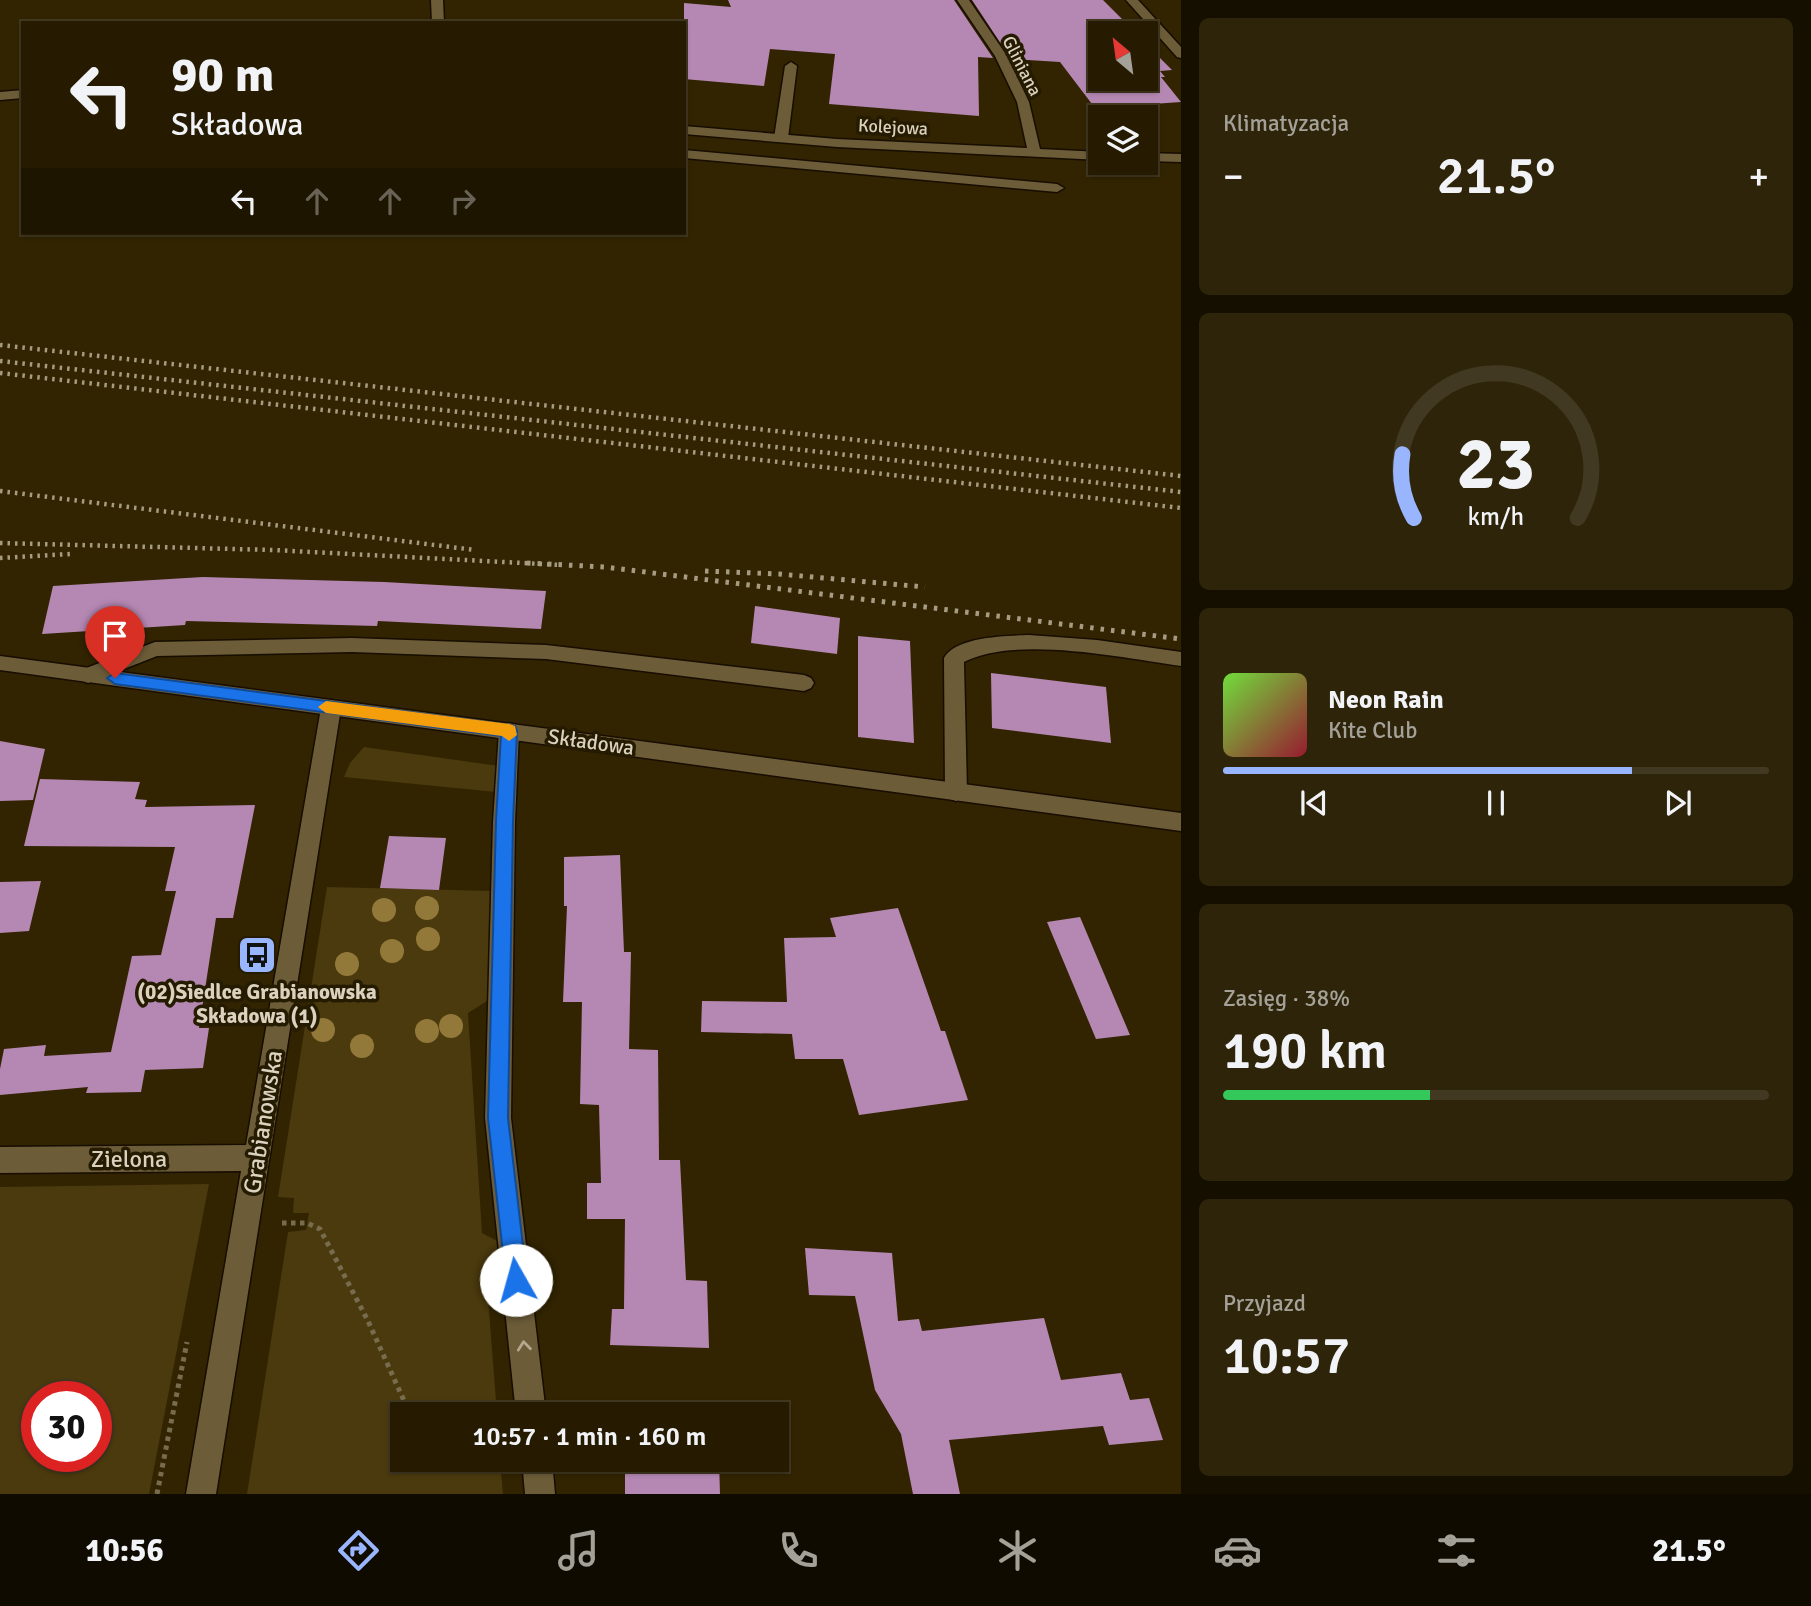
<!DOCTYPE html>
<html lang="pl">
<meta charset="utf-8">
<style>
body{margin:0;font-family:Signika,sans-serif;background:#2e240a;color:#f1f3f6;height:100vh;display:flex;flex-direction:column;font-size:26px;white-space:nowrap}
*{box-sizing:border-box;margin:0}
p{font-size:23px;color:#a4a199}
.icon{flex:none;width:38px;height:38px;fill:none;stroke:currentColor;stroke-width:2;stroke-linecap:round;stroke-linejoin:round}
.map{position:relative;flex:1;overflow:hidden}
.side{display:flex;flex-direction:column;gap:18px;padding:18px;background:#150f00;width:630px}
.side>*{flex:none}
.hud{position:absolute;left:21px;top:21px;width:665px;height:214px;border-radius:0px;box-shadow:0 2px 5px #0004,0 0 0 2px #423922;background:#261b00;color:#f1f3f6;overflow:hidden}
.needle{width:46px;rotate:331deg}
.controls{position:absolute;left:1088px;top:21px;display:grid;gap:14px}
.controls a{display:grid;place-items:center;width:70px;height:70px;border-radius:0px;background:#261b00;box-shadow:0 2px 5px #0004,0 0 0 2px #423922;font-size:35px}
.speed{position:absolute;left:21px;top:1381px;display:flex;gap:14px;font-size:35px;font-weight:700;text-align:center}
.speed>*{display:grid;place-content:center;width:91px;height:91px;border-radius:50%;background:#261b00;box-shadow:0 2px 5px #0004,0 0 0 2px #423922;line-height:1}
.speed .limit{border:10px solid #d22;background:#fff;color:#111}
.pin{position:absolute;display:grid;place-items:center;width:60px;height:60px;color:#fff;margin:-72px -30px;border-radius:50% 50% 50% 0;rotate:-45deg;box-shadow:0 0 7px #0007}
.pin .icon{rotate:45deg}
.me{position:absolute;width:77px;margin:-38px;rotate:353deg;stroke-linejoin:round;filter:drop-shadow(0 0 5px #0008)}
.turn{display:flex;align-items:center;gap:24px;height:147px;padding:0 35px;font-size:32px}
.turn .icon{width:91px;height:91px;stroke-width:2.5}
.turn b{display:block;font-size:49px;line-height:60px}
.lanes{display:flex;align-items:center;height:66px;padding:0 35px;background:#0003;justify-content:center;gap:35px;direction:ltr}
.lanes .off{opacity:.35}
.big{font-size:52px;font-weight:600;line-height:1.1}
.side .widget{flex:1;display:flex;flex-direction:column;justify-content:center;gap:10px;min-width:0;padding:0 24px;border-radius:10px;background:#2e240a}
.side .dial{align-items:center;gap:0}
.dial svg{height:182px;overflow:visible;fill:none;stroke:#423922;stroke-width:7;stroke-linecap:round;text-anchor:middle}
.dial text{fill:#f1f3f6;stroke:none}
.song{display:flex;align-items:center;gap:21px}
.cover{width:84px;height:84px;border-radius:10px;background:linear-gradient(135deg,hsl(100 70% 55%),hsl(350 70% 35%))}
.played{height:7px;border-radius:4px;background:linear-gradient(90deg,#99b5fd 75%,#423922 75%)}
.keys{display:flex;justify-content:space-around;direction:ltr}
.heat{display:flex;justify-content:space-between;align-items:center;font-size:38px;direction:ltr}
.charge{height:10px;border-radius:5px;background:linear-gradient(90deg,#34c759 38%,#423922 0)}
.trip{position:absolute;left:390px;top:1402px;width:399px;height:70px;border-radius:0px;background:#261b00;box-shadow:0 2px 5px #0004,0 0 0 2px #423922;font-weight:600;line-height:70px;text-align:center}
.tab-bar{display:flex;height:112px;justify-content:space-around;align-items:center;background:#0f0b00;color:#a4a199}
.tab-bar .icon{width:49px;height:49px}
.tab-bar .selected{color:#99b5fd}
.tab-bar b{font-size:32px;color:#f1f3f6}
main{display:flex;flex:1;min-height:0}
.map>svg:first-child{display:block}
.green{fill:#4b3a0d;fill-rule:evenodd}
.building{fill:#b588b3}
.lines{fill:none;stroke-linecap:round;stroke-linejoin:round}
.lane-casing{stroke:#170d00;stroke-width:3}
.street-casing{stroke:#170d00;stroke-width:3}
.secondary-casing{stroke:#170d00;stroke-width:3}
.path{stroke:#786c4f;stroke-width:5;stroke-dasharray:4.5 4.5;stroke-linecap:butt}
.lane{fill:#6c5c38;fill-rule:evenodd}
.street{fill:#6c5c38;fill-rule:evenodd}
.secondary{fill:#6c5c38;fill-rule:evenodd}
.rail-far1{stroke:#a69b83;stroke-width:4.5;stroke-dasharray:2.5 5;stroke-linecap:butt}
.rail{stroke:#a69b83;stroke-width:5;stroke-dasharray:3.5 7;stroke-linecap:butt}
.tree{fill:#92793a}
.oneway{stroke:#b4a88f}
.route{fill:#1a73e8;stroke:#114b97;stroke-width:2}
.slow{fill:#f59e0b}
.labels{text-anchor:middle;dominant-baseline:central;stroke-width:7;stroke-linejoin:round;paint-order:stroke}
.far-street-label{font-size:18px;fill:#dad1be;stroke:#251b01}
.street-label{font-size:21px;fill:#dad1be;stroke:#251b01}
.poi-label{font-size:21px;font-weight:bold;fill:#dad1be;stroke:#251b01}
.near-street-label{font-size:24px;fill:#dad1be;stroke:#251b01}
</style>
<main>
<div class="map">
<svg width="1181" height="1494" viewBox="0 0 1181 1494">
<rect width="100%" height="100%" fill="#322400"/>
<!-- green -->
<path class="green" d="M364,747l135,19 -3,26 -152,-15 6,-14z
M327,887l167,4 -4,108 -22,14 14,220 19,10v23l-14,19 10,129h-95v46h98l3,34h-256l41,-262 18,-2 3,-17h-16l1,-15 -16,-1z
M209,1184l-60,310h-149v-307zM37,1396h59v60h-59z"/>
<!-- building -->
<path class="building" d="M728,0h226l39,58 -15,-1 1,59 -150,-12 6,-50 -65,-5 -6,37 -80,-7v-76l47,4z
M972,0h131l33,33h-35v46h45v-35l26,26 -12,1 5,6h-4l20,25 -86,6 -35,-46 -49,-3z
M203,577l181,5 162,9 -5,38 -163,-8 -1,5 -191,-5 -1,4 -143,9 11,-48z
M755,606l85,12 -3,36 -86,-11z
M858,636l52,5 4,102 -56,-6z
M991,673l115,14 5,56 -119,-15z
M0,741l45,8 -12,51 -33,1z
M40,779l100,3 -5,17 12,1 -2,7 110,-2 -22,113h-17l-17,110h10l-6,40 -58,2 -4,22 -55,1 2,-6 -88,8v-26l4,-20 42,-4 -2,11 67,-4 21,-96 29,-1 15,-64h-11l10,-44 -151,-1z
M389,836l57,2 -7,52 -59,-2z
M620,855l4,97h7l-2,97 29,1 1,110h21l6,120 21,1 2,67 -99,-3 2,-36h12l1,-90h-38v-36h14l-2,-78 -19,-1 2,-102h-19l4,-96h-3v-49z
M41,881l-12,50 -29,2v-51z
M898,908l43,123h4l23,69 -109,15 -16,-56h-48l-3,-25 -91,-2 1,-31 85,1 -3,-64 52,-1 -6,-19z
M1080,917l50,118 -34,4 -49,-117z
M805,1248l87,5 6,68 21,-2 3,12 122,-13 17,62 60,-7 9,27 19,-2 14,42 -54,5 -6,-19 -154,14 11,54h-47l-12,-60 -26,-44 -20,-94 -46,-1z
M625,1411l92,1v2h-92z
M625,1460h94l1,34h-95z"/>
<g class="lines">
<defs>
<path id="lane" d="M791,62l6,4 -9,72 -7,4 -7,-4 11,-72z
M684,150l373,34 7,4 -7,4 -373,-34z
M1029,635l68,5 84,12v14c-57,-8 -166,-31 -217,-4l3,130 -3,6 -8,3 -8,-3 -3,-6 -1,-134c12,-22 63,-22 85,-23z
M352,638l194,7 258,30 7,3 3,5 -3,5 -7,3 -258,-32 -194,-7 -195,4 -69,27 -7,-3 -3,-5 3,-5 74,-28z"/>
<path id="street" d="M431,0h12l1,23h-12z
M957,0h12l38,56 22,46 11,47 61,3v8l-264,-13 -153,-13v-8l153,13 190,9 -10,-46 -22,-46z
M1126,0h12l43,47v11l-4,-1z
M23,90v8l-23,2v-8z
M1146,153l35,1v8l-35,-1z
M331,700l7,2 3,6 -125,786h-30l55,-323 -241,2v-26l246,-2 75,-437 3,-6z
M509,723l7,2 3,6 -4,91 -4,296 35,296h-30l-31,-296 8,-296 6,-91 3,-6z
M522,1460h30l3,34h-30z"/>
<path id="secondary" d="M0,656l1181,157v18l-1181,-161z"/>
</defs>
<!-- lane casing -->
<use href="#lane" class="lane-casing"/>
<!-- street casing -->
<use href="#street" class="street-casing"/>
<!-- secondary casing -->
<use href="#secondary" class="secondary-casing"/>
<!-- path -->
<path class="path" d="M282,1223h25l13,6 48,92 42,93
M157,1494l30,-152"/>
<!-- lane -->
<use href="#lane" class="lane"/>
<!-- street -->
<use href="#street" class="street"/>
<!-- secondary -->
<use href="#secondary" class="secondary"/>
<!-- rail-far1 -->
<path class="rail-far1" d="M0,345l1181,131
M0,361l1181,131
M0,373l1181,135
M0,491l475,59
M0,543l273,7 288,15
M0,558l70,-4"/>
<!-- rail -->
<path class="rail" d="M527,563l78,4 576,72
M705,571l74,3 146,13"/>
</g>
<!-- trees -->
<g class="tree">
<circle cx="427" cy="908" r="12"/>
<circle cx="384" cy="910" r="12"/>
<circle cx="428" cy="939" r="12"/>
<circle cx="392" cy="951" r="12"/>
<circle cx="347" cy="964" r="12"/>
<circle cx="451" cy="1026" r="12"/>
<circle cx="323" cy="1030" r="12"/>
<circle cx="427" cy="1031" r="12"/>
<circle cx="362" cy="1046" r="12"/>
</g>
<!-- one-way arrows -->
<defs><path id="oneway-chevron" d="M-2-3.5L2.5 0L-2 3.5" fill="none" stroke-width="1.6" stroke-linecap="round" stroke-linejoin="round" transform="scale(1.75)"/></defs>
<use class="oneway" href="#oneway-chevron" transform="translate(524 1346) rotate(-96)"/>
<!-- route -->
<path class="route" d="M115,673l400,53 2,5 -4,90 -5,297 19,162 -3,7 -8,3 -7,-3 -3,-7 -18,-162 8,-297 5,-85 -386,-52 -8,-6z"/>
<!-- slow -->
<path class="slow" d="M326,701l183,23 6,2 2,9 -8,6 -7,-5 -176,-23 -8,-6z"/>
<!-- icons -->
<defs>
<symbol id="bus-square" viewBox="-11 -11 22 22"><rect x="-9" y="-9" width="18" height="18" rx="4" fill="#99b5fd" stroke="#251b01"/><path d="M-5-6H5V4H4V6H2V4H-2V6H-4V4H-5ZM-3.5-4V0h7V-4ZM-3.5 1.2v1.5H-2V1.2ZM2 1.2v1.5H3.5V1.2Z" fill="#111"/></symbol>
</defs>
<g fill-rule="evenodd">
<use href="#bus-square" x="235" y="933" width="44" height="44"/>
</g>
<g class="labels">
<!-- far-street labels -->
<g class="far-street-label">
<text transform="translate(1022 66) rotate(63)">Gliniana</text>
<text transform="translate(893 127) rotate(3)">Kolejowa</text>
</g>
<!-- street labels -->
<g class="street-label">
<text transform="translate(591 742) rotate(8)">Składowa</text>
</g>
<!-- poi labels -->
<g class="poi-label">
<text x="257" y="992">(02)Siedlce Grabianowska<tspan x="257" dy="24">Składowa (1)</tspan></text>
</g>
<!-- near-street labels -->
<g class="near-street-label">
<text transform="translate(263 1122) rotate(-81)">Grabianowska</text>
<text x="129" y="1159">Zielona</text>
</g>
</g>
</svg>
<div class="controls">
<a><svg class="needle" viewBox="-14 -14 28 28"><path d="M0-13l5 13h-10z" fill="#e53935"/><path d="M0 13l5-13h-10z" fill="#a4a199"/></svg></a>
<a><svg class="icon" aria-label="layers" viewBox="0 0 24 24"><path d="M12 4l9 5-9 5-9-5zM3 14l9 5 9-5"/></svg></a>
</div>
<div class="speed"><div class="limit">30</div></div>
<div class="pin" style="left:115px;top:678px;background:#d93025"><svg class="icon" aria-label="arrive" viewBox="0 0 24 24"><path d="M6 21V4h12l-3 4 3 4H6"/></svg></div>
<svg class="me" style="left:516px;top:1280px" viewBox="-20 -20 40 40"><circle r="19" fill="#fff"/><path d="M0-13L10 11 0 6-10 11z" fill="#1a73e8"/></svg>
<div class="trip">10:57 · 1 min · 160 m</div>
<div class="hud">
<div class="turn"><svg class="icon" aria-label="left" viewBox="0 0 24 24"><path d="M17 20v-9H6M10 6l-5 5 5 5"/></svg><div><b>90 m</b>Składowa</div></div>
<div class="lanes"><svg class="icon" aria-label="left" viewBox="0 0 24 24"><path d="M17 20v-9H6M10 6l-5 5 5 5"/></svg><svg class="icon off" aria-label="ahead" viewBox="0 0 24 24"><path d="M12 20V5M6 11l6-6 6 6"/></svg><svg class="icon off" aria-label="ahead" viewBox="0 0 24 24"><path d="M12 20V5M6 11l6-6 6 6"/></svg><svg class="icon off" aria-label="right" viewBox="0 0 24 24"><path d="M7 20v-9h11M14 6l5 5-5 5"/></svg></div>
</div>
</div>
<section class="side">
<div class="widget"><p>Klimatyzacja</p>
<div class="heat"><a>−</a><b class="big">21.5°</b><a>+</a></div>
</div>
<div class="widget dial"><svg viewBox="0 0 100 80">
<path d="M14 69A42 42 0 1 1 86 69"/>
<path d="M14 69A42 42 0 0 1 9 41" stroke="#99b5fd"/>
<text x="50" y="56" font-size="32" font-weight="700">23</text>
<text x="50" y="72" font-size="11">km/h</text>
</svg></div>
<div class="widget">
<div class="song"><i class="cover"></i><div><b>Neon Rain</b><p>Kite Club</p></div></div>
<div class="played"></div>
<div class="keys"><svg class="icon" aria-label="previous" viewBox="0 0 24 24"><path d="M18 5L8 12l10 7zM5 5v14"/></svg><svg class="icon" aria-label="pause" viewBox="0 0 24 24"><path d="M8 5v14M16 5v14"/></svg><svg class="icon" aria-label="next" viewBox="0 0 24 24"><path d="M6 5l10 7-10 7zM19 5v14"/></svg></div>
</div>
<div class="widget"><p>Zasięg · 38%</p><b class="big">190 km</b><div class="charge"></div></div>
<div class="widget"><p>Przyjazd</p><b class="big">10:57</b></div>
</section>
</main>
<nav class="tab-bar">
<b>10:56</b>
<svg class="icon selected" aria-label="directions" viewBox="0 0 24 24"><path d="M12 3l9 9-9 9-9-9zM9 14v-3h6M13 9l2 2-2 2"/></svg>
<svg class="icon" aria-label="music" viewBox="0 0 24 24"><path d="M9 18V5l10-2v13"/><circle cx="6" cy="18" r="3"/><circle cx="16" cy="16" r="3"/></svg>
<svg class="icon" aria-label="phone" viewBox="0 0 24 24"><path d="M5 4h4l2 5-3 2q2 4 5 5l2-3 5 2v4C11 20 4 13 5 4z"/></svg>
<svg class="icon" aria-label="climate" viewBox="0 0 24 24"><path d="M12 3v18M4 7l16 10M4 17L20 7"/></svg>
<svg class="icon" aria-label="car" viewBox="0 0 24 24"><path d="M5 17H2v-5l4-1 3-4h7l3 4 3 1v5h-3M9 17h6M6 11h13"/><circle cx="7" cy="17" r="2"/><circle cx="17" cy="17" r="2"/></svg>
<svg class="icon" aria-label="filters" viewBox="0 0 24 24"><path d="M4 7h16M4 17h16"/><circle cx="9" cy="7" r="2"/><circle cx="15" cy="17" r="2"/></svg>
<b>21.5°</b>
</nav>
